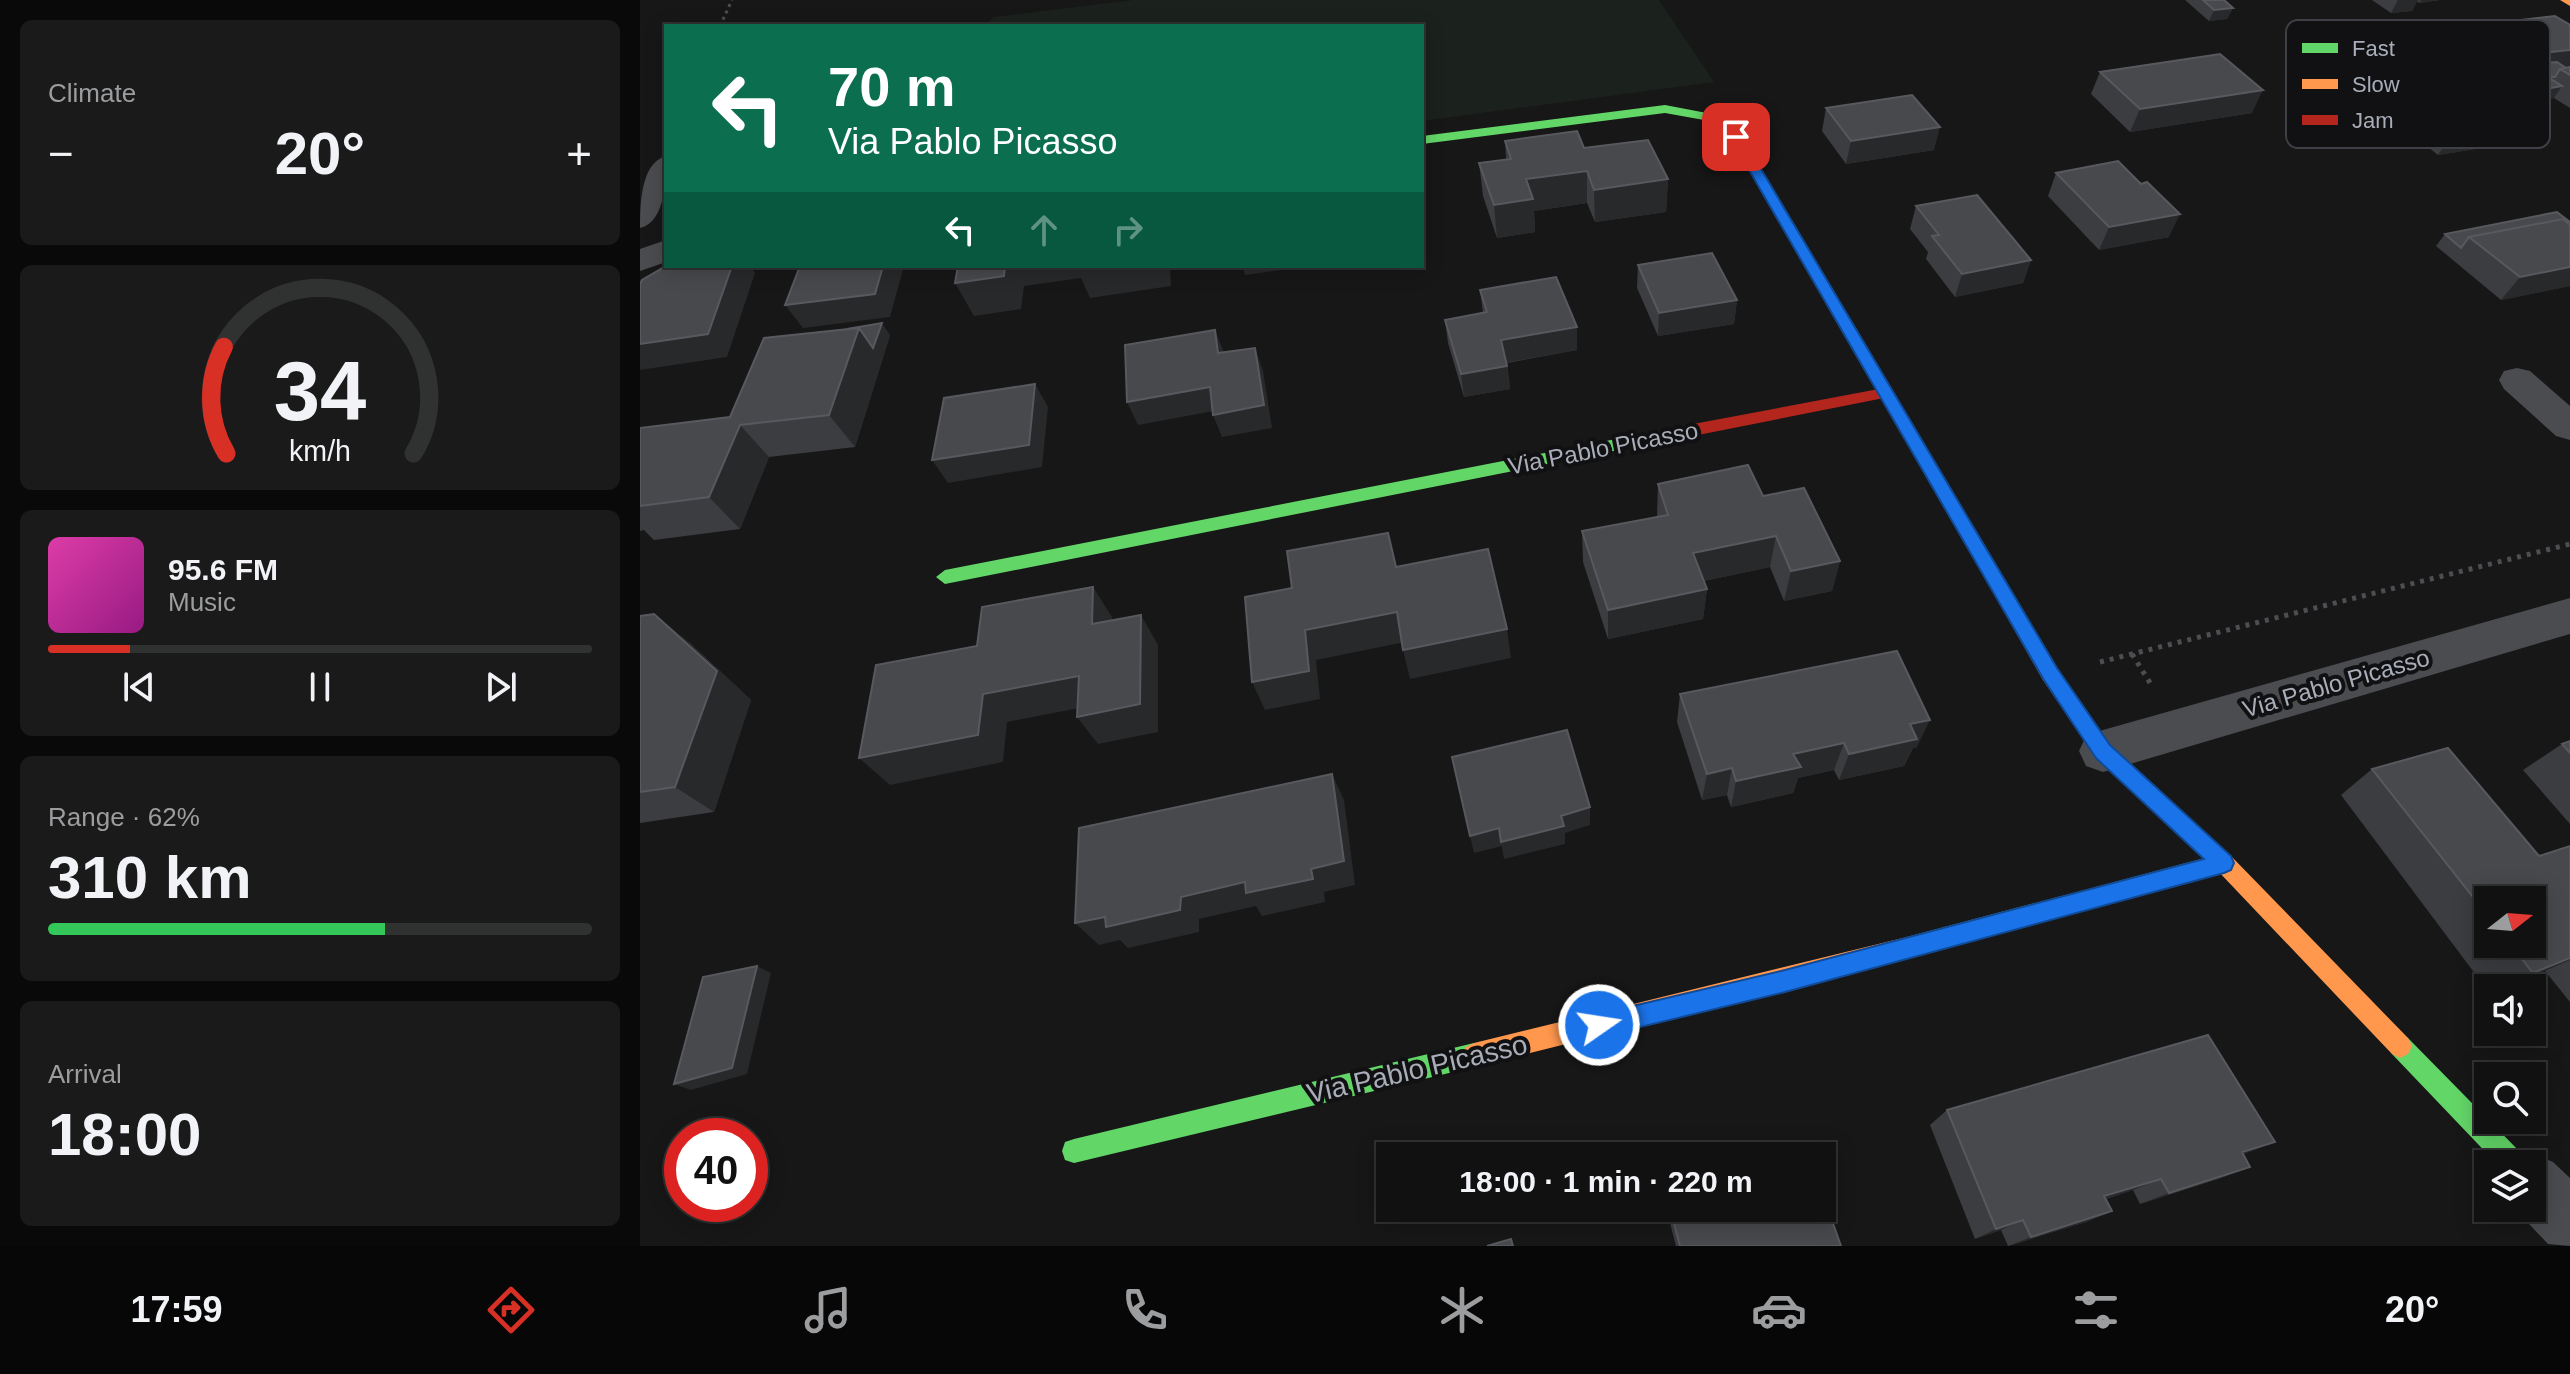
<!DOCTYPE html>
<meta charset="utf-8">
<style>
body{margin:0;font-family:Arial,sans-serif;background:#1a1a1a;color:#f1f3f6;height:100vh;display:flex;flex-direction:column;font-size:30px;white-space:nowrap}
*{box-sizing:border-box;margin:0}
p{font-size:26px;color:#9c9d9f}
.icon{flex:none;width:44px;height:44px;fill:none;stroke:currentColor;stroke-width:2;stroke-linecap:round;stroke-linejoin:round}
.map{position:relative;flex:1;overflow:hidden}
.details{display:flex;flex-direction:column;gap:20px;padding:20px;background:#090909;width:640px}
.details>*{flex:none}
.hud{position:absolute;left:24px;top:24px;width:760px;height:244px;border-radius:0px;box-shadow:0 4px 20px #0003,0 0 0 2px #303131;background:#0b6e4f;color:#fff;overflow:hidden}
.needle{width:52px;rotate:73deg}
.tools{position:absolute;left:1834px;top:886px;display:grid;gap:16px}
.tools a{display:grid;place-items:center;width:72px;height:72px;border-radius:0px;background:#111;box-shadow:0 4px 20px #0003,0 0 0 2px #303131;font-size:40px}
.speed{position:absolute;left:24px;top:1118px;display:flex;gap:16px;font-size:40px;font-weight:700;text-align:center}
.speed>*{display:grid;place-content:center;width:104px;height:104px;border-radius:50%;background:#111;box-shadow:0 4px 20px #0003,0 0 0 2px #303131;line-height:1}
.speed .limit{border:12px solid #d22;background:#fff;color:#111}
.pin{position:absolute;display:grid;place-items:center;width:68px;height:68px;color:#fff;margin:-34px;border-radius:16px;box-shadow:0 4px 12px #0006}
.me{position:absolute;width:88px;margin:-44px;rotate:77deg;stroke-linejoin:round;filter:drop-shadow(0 0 6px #0008)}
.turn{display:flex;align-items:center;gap:28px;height:168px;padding:0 32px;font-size:36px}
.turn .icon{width:104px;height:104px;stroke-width:2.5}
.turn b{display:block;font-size:56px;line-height:68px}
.lanes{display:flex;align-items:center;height:76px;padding:0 32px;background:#0003;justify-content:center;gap:40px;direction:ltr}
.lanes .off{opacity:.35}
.big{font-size:60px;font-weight:800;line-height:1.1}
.details .card{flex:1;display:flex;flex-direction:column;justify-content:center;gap:12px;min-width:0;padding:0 28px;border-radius:12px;background:#1a1a1a}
.details .dial{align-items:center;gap:0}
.dial svg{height:208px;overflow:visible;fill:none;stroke:#303131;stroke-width:7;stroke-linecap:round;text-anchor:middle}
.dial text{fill:#f1f3f6;stroke:none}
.song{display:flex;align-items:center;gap:24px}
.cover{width:96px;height:96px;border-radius:12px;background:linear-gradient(135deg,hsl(320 70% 55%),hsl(310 70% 35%))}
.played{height:8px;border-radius:4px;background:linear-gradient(90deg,#d93025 15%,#303131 15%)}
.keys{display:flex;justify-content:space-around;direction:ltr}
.heat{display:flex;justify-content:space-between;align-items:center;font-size:44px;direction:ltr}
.charge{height:12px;border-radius:6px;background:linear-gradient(90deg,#34c759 62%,#303131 0)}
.trip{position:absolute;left:736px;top:1142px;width:460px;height:80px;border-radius:0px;background:#111;box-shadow:0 4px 20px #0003,0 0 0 2px #303131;font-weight:800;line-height:80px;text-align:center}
.tab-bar{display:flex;height:128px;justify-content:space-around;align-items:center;background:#070707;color:#9c9d9f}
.tab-bar .icon{width:56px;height:56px}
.tab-bar .selected{color:#d93025}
.tab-bar b{font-size:36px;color:#f1f3f6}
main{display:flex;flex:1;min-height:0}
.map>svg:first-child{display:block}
.green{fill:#1b211c}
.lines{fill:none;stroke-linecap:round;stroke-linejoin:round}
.path-far1{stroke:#4d4e52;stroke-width:3;stroke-dasharray:3 4;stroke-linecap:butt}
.path{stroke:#4d4e52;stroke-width:5;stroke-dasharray:4 6;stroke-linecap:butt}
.lane{fill:#4b4c50;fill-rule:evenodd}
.street{fill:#4b4c50;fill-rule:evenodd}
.fast{fill:#63d668;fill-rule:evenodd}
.slow{fill:#ff974d;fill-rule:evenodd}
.jam{fill:#b3261e;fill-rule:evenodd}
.wall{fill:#3c3d40;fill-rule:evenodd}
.shaded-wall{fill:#28292a}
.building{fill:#48494d;stroke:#57595e;stroke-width:2}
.route{fill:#1a73e8;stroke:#114b97;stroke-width:2}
.labels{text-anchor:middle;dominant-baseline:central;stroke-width:8;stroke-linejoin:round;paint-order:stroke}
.street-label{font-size:24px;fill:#a8adb8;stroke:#111113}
.near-street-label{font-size:28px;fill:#a8adb8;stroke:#111113}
.key{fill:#111113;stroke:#3e4045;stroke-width:2}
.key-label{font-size:22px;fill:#a8adb8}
</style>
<main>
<section class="details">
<div class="card"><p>Climate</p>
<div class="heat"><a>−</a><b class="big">20°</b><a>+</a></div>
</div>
<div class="card dial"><svg viewBox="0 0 100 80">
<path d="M14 69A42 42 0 1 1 86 69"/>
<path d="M14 69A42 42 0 0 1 13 28" stroke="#d93025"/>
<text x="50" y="56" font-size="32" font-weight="700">34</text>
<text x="50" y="72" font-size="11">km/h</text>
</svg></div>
<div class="card">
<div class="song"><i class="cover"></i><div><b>95.6 FM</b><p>Music</p></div></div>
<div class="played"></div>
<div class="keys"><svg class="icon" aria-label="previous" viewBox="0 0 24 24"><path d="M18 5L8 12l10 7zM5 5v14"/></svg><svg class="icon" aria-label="pause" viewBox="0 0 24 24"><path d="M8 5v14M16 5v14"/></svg><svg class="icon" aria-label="next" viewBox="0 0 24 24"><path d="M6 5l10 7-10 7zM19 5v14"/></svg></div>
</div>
<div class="card"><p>Range · 62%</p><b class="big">310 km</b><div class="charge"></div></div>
<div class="card"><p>Arrival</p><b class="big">18:00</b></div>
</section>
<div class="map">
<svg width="1930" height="1246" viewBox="0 0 1930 1246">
<rect width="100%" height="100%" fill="#171717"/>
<!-- green -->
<path class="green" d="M494,0h525l55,82 -292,39v-95h-455l20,-2 6,-7z"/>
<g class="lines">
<!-- path-far1 -->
<path class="path-far1" d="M80,26l12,-26"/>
<!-- path -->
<path class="path" d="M1492,654l20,32
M1460,662l470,-118"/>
<!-- lane -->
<path class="lane" d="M26,156c0,22 0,66 -26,72 0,-21 0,-65 26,-72z"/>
<!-- street -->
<path class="street" d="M26,240v22l-26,9v-22z
M1877,368l13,3 40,35v34l-14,-4 -52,-47 -5,-9 5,-9z
M1930,598v36l-467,138 -17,-6 -7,-15 7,-15 17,-6z
M1892,1153l21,9 17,16v68l-22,-2 -34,-36h18v-44h-22z"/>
<!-- fast -->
<path class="fast" d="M1025,105l47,9 28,20 258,436 3,5 -3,5h-12l-255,-441 -27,-19 -39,-7 -243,31v-8z
M1048,425l6,2 2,4 -2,4 -749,149 -9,-7 9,-7z
M1584,853l7,3 3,7 -3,7 -7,3 -317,86 -8,-3 -3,-8 3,-8 8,-3z
M1760,1034l8,4 115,117 3,9h-29l-105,-110 -4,-8 4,-8z
M834,1043l8,4 4,8 -4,8 -8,4 -400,96 -9,-3 -3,-9 3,-9 9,-3z"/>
<!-- slow -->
<path class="slow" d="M1920,0h10v6z
M1352,568l6,2 59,98 53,77 121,111 177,182 4,8 -4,8 -8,4 -8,-4 -175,-184 -121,-113 -53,-77 -57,-100 -3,-5 3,-5z
M1267,937l8,3 3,8 -3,8 -8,3 -433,108 -8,-4 -4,-8 4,-8 8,-4z"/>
<!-- jam -->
<path class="jam" d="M1244,388l5,1v8l-201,40 -8,-6 8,-6z"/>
</g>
<!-- wall -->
<path class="wall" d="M1545,0h39l9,8 -6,11 -18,2z
M1732,0h68l-21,3 -2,-2 -5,10 -21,2z
M1856,23l74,2v83l-16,-10 -28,5 -20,-14 8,-11 11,-2 -44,-31z
M1702,31l99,27 -14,22 -54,8 -43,-34z
M1460,72l152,41 -122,19 -39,-38z
M1766,96l118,45 -86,14 -45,-36z
M1186,108l108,42 -88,14 -24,-33z
M865,141l79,7 84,31 -2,33 -71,10 -8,-19 -53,8 1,21 -38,6 -14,-42 -4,-33 27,-4z
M1416,173l85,11 28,53 -70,13 -51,-54z
M1276,206l115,54 -8,23 -68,14 -29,-38 2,-7 -18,-23z
M1930,222v64l-69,14 -65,-54 9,-12z
M998,265l99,35 -3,24 -76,12 -21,-48z
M840,290l97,60 -70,13 3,26 -46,8 -16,-54 -3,-23 38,-7z
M250,335l-35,112 -86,10 -29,72 -86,11 -10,-10 -4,1v-103l90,-11z
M1018,484l105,12 77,65 -8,30 -48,10 -14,-34 -66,14 3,8 -4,30 -95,20 -25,-77 -1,-31 75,-14z
M0,616l50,27 61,57 -37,112 -74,11z
M1040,694l237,53 -4,1 -9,18 -65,14 -5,-10 -36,8 -5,15 -62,14 -4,-12 -25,5 -25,-78z
M1930,741v83l-47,-54 39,-26z
M1732,769l167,87 31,-10v156l-25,-31 -42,17h-15v3l-147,-196zM1848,900l44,44h-44z
M1307,1110l296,44 7,13 -32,12 -78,25 -7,-14 -27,9 6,12 -26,11 -78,24 -7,-16 -26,9 -45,-114z
M1026,1208h156l19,38h-165z"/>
<!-- shaded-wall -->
<path class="shaded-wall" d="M1758,0h20l-6,11 -21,2z
M1781,0h19l-21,3z
M1593,8l-6,11 -18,2 5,-11z
M1930,50v20l-37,-6 -8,12 16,-23z
M1801,58l-14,22 -54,8 13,-23z
M1922,86l-8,12 -28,5 8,-12z
M1623,90l-11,23 -122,19 10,-23z
M1900,118l-16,23 -86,14 15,-23z
M1300,127l-6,23 -88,14 5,-23z
M947,171v32l-53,8 1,21 -38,6 -3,-33 32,-26z
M1028,179l-2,33 -71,10 -1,-32z
M1540,214l-11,23 -70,13 10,-23z
M782,225l4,23 -4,1z
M1391,260l-8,23 -68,14 7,-23z
M92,266h18l5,7 -28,84 -87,13v-26z
M243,266h21l-14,51 -87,11 -18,-23z
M365,266h165l1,20 -81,12 -9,-20 -57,8 -3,23 -47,7 -19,-33z
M602,266h68l-65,9z
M1930,267v19l-69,14 19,-23z
M1097,300l-3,24 -76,12 1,-23z
M242,323l8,12 -35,112 -26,-32 30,-87z
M937,327v23l-74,13 -2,-23z
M575,330l9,23h-6z
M615,348l8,23 9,57 -50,9 -9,-22z
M867,366l3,23 -46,8 -3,-23z
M395,384l13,23 -6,60 -94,16 -16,-23z
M570,387l9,23 -81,15 -11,-23z
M100,425l29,32 -29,72 -31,-32z
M1136,536l-6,31 -80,17 3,-31z
M1200,561l-8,30 -48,10 7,-30z
M453,587l19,30v37l-20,-30z
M1067,589l-4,30 -95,20v-29z
M757,612l8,30 -89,18 4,39 -55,11 -13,-28 53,-52z
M14,614l36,29 61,57 -37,112 -39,-25z
M501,615l17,30v87l-60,12 -21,-27z
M867,629l4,29 -101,21 -7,-29z
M439,676l21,28 -93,18 -4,40 -113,23 -31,-27 124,-64z
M1290,720l-13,27 -4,1 -9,18 -65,14 10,-26 61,-30z
M1204,743l-10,27 -36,8 -5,15 -62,14 5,-26 57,-27z
M1092,768l-5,27 -25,5 5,-26z
M692,774l12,26 11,85 -31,7 1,10 -63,14 -6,-10 -57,13v13l-71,16 -8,-8 -21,5 -24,-22 106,-26 130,-28z
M950,807v18l-25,8v11l-61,15 -3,-17 60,-26z
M859,828l3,18 -28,7 -4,-17z
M1930,958v2l-25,11 -44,17 32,-15z
M117,966l14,7 -24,101 -56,16 -17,-6z
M1635,1142l-33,13v-3z
M1610,1167l-32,12 -78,25 29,-11z
M1521,1179l-28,11 -54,17 25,-11z
M1472,1211l-26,11 -77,24 22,-9z
M1383,1220l-22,10 -26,9 21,-10z"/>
<!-- building -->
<path class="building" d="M1563,0h21l9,8 -19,2z
M1915,16l15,9v25l-29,3 -45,-30z
M1580,54l43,36 -123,19 -40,-37z
M1917,62l9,6 -6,1 -5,8h-3l-19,-13z
M1930,67v8l-10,-6z
M1901,73l21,13 -28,5 -20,-13z
M1272,95l28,32 -89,14 -25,-33z
M937,131l7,17 64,-8 20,39 -74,11 -7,-19 -61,8 7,20 -39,6 -15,-42 32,-4 -6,-18z
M1478,161l23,23 6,-2 33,32 -71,13 -53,-54z
M1337,195l54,65 -69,14 -30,-38 7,-1 -23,-29z
M1917,212l13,10v3l-7,-6 -94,18 -8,11 -16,-14z
M1923,219l7,6v42l-50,10 -51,-40z
M1072,253l25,47 -78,13 -21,-48z
M26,266h66l-24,68 -68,10v-60l2,-4z
M160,266h83l-8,28 -90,11z
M318,266h47l-1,10 -49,7z
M916,277l21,50 -76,13 6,26 -46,8 -16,-54 42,-8 -7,-22z
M242,323l-9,25 -14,-20 -12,1z
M219,328l-30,87 -89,10 -31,72 -69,9v-78l90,-11 34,-79z
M575,330l3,23 37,-5 9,57 -51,10 -3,-28 -83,15 -2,-57z
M395,384l-6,61 -97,15 12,-62z
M1108,465l15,31 41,-8 36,73 -49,10 -15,-35 -83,17 14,36 -99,21 -26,-79 86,-16 -10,-31z
M748,533l8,34 92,-18 19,80 -104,21 -6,-38 -92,18 4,41 -57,11 -7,-85 47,-9 -5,-37z
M453,587l-1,37 49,-9 -1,89 -63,13 2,-41 -96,18 -5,41 -119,23 17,-93 101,-19 5,-39z
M14,614l63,57 -42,116 -35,5v-176z
M1257,651l33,69 -20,4 7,15 -68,15 -5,-11 -51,11 8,13 -65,14 -4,-13 -25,6 -27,-80z
M927,730l23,77 -29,9 3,10 -63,16 -2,-14 -29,8 -18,-79z
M1930,741v12l-8,-9z
M1808,748l91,108 31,-10v112l-37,15 -23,-29h22v-44h-44v16l-116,-147z
M692,774l12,87 -33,8 2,10 -67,14 -1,-11 -64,15 -1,13 -74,17 -1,-10 -30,6 4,-95z
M117,966l-25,102 -58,16 29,-107z
M1568,1035l67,107 -33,10 8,15 -81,26 -8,-14 -57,17 8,15 -81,26 -8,-17 -27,9 -49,-119z
M1168,1150l2,6h-21z
M1182,1192l19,54h-161l-10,-38h152z
M871,1239l2,7h-26z"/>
<!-- route -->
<path class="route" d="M1096,134l6,3 315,531 53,77 121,111 3,7 -3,7 -7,3 -439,119 -186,45 -8,-3 -3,-9 3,-8 8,-3 186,-44 419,-111 -108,-101 -52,-78 -314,-543z"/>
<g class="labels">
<!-- street labels -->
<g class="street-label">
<text transform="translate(963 448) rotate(-11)">Via Pablo Picasso</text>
<text transform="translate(1696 683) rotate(-16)">Via Pablo Picasso</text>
</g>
<!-- near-street labels -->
<g class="near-street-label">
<text transform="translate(777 1069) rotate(-13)">Via Pablo Picasso</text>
</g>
</g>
<!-- legend -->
<rect x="1646" y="20" width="264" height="128" rx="12" class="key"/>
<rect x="1662" y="43" width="36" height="10" fill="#63d668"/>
<rect x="1662" y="79" width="36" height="10" fill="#ff974d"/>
<rect x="1662" y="115" width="36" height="10" fill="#b3261e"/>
<g class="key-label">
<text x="1712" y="56">Fast</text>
<text x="1712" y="92">Slow</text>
<text x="1712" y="128">Jam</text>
</g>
</svg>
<div class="tools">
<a><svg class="needle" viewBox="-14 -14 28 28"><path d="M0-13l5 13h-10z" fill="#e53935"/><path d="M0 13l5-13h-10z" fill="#9c9d9f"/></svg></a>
<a><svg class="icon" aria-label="sound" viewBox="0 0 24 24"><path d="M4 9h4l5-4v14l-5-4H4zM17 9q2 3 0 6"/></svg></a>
<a><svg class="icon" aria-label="search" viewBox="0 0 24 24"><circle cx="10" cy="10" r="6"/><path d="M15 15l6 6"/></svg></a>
<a><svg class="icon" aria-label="layers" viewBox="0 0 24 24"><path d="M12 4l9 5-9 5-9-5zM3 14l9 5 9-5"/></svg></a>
</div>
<div class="speed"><div class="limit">40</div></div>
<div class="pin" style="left:1096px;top:137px;background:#d93025"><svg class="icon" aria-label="arrive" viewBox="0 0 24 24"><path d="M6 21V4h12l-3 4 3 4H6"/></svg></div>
<svg class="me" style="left:959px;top:1025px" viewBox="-20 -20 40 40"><circle r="17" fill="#1a73e8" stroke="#fff" stroke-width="3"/><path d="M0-11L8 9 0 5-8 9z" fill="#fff"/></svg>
<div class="trip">18:00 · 1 min · 220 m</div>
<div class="hud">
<div class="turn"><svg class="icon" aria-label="left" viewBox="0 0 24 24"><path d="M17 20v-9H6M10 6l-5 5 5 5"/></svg><div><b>70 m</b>Via Pablo Picasso</div></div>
<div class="lanes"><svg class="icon" aria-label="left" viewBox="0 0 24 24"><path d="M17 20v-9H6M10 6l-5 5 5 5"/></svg><svg class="icon off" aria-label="ahead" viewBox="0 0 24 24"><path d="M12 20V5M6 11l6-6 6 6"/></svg><svg class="icon off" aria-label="right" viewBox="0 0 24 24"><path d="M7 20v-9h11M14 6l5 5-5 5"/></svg></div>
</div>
</div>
</main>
<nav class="tab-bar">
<b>17:59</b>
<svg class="icon selected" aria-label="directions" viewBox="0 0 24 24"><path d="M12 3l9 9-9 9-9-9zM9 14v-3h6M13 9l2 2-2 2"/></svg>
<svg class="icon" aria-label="music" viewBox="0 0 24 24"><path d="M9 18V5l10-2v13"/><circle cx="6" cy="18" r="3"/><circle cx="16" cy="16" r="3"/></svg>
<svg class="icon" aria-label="phone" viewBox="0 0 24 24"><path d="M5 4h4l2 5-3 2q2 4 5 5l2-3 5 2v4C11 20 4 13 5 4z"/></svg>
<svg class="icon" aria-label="climate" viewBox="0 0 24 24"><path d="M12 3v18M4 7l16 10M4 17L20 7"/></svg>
<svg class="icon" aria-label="car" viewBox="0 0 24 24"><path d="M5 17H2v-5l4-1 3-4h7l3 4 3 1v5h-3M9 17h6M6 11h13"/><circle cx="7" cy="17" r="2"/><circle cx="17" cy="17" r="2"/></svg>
<svg class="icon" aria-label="filters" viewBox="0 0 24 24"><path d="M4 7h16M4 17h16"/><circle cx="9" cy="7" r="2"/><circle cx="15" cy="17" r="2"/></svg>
<b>20°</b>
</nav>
